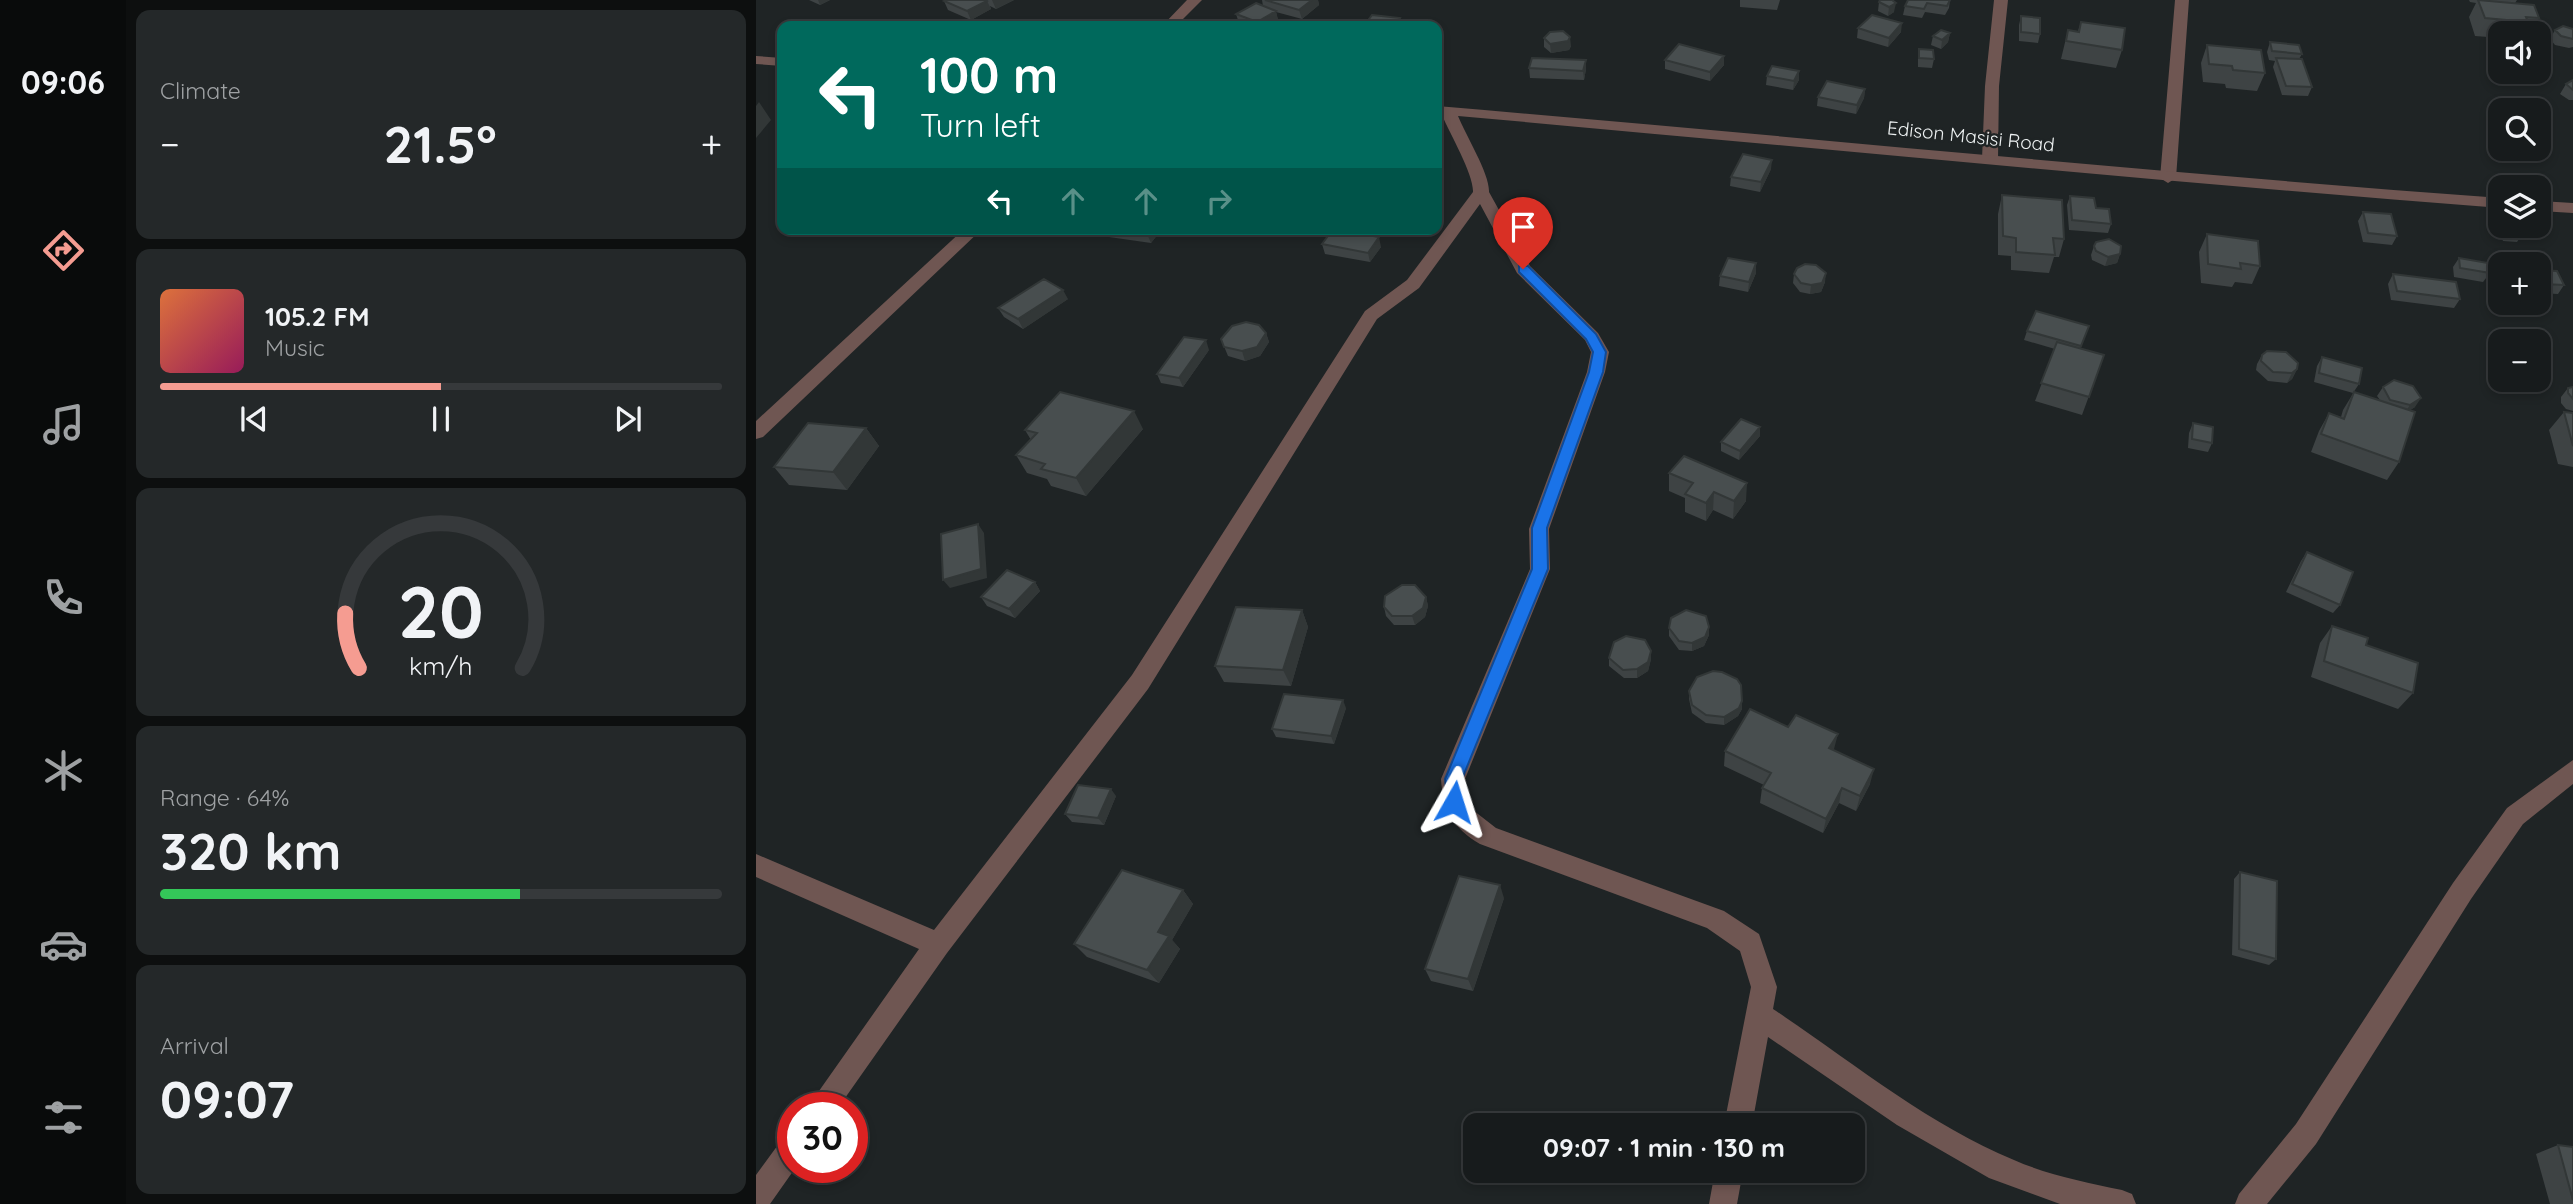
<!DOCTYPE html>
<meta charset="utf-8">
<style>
body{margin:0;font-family:Quicksand,sans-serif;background:#242829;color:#f1f3f6;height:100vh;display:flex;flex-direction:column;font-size:26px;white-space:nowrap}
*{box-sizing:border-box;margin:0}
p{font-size:23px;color:#9ea1a3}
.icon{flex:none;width:38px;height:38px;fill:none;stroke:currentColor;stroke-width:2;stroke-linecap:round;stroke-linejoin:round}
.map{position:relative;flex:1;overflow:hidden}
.panel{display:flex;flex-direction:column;gap:10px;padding:10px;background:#0d0f0f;width:630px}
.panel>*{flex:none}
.hud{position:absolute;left:21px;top:21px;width:665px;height:214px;border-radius:14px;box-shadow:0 4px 10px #0003,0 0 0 2px #36393b;background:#00695c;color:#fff;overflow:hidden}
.fabs{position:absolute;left:1732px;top:21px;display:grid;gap:14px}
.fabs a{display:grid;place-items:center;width:63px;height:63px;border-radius:14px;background:#171b1c;box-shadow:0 4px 10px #0003,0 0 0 2px #36393b;font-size:35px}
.speed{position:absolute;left:21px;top:1092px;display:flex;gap:14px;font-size:35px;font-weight:700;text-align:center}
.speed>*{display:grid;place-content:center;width:91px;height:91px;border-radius:50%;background:#171b1c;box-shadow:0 4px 10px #0003,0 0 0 2px #36393b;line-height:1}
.speed .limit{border:10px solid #d22;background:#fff;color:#111}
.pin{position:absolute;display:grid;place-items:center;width:60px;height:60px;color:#fff;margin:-72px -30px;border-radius:50% 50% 50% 0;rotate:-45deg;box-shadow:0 0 7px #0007}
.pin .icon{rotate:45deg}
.me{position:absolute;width:77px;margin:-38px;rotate:6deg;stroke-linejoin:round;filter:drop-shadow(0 0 5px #0008)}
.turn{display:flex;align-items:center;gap:24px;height:147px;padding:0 28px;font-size:32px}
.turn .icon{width:91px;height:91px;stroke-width:2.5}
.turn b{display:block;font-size:49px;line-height:60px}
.lanes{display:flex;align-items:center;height:66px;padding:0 28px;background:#0003;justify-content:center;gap:35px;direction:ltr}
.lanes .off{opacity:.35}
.big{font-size:52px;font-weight:700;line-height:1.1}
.panel .tile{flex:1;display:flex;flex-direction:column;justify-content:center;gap:10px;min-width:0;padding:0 24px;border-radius:14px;background:#242829}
.panel .dial{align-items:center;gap:0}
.dial svg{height:182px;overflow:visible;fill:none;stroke:#36393b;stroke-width:7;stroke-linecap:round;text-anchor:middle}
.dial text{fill:#f1f3f6;stroke:none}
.song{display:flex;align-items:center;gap:21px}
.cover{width:84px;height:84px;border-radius:10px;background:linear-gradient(135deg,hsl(20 70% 55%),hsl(330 70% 35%))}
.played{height:7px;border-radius:4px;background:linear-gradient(90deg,#f59c91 50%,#36393b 50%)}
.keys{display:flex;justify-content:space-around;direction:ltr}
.heat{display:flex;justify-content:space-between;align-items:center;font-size:38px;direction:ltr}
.charge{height:10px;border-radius:5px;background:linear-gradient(90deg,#34c759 64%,#36393b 0)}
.trip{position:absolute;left:707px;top:1113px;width:402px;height:70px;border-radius:14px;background:#171b1c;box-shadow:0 4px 10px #0003,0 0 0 2px #36393b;font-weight:700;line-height:70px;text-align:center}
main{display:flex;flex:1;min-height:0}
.tabs{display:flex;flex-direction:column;width:126px;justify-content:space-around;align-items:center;background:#090b0b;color:#9ea1a3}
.tabs .icon{width:49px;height:49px}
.tabs .active{color:#f59c91}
.tabs b{font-size:32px;color:#f1f3f6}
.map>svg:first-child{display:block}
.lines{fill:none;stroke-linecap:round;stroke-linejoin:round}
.lane{fill:#6f5652;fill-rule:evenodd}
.street{fill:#6f5652;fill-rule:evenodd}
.wall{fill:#3e4344}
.shaded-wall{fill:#323737}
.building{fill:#484e4f;stroke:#323737;stroke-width:2}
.route{fill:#1a73e8;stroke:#114b97;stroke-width:2}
.labels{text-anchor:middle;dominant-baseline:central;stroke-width:5;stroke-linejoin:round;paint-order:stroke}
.far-street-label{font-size:19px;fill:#ecf0f1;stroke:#1f2425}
</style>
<main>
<nav class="tabs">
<b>09:06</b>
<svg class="icon active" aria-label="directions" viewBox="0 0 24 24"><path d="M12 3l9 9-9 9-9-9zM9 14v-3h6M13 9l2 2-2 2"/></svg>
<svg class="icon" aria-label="music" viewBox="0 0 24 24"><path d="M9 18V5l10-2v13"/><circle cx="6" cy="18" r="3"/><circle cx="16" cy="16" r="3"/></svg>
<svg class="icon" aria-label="phone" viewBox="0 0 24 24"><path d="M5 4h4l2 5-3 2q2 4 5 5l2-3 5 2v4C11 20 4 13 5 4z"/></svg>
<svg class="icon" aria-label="climate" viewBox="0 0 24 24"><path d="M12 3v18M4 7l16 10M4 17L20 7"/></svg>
<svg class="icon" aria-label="car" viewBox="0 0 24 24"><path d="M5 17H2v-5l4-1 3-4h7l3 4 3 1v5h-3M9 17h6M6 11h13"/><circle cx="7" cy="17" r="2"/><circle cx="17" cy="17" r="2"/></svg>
<svg class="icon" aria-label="filters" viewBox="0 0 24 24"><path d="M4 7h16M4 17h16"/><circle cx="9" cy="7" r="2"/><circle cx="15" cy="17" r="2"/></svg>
</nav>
<section class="panel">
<div class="tile"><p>Climate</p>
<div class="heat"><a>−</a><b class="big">21.5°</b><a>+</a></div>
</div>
<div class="tile">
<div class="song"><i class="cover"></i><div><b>105.2 FM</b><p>Music</p></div></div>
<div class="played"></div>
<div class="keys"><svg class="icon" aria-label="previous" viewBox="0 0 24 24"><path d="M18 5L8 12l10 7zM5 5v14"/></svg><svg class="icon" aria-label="pause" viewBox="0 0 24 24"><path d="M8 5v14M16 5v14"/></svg><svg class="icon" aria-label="next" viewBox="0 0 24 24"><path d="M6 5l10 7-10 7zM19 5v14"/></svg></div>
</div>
<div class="tile dial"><svg viewBox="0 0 100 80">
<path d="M14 69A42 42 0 1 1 86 69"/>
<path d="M14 69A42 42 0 0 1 8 45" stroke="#f59c91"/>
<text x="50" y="56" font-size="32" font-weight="700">20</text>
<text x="50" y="72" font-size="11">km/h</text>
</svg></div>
<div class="tile"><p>Range · 64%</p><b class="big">320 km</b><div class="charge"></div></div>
<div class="tile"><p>Arrival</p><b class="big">09:07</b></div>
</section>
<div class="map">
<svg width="1817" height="1204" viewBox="0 0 1817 1204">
<rect width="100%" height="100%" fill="#1f2425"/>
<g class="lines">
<!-- lane -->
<path class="lane" d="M431,0h15l-26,26h-14z
M1238,0h14l-9,86 -1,73 -8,5 -8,-5 3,-73z
M1419,0h14l-13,178 -8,5 -8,-5z"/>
<!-- street -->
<path class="street" d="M0,56l26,2v8l-26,-2z
M681,106c355,30 709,66 1064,92v10c-348,-27 -696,-61 -1043,-92 8,20 32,58 31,76l41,74 68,67 11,19 -4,20 -56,157 1,40 -85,210 4,28 27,21 228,83 35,23 18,53 -4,22c78,52 154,115 241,151 34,15 71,22 108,30l10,4 4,10h-76l-71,-26 -92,-53 -129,-88 -16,88h-28l27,-138 -11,-36 -33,-23 -227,-84c-27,-16 -37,-34 -39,-65l89,-210 -1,-40 58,-157 4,-20 -6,-12 -68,-67 -37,-69 -61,84 -42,31 -229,370 -201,264 -109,155h-31l112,-159 -163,-72v-23l178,76 198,-255 233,-364 42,-31 66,-88c1,-17 -23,-58 -31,-77l-5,-1z
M1783,201l34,2v10l-34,-2z
M208,229h18l-219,208 -7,2v-18z
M1817,760v24l-50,40 -52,75 -155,245 -49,60h-32l4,-10 57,-70 157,-241 54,-75z
M37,1134v33h3l-26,37h-14v-29l27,-37z
M959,1171h28l-6,33h-28z"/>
</g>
<!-- wall -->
<path class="wall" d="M53,0h21l-10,5z
M190,0h68l-18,9 -6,-3 1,3 -20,11 -23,-10 -4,-9z
M506,0h56l1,5 -17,14 -26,-7 2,8 -10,6h-21l-8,-3 -3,-9 27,-8z
M984,0h40l-3,10 -37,-3z
M1136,0l2,12 -6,4 -10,-5 1,-9z
M1194,0l-1,8 -4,7 -20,-3 -3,6 -19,-3 2,-9z
M1713,0h48l-2,3 24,15 -9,15h-29v5l-26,-2 -6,-19 7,-14 -6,-1z
M1265,16l19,18 -2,9 -19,-2v-16z
M1325,22l41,28 -6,18 -55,-9 7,-29 10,1z
M1102,28l43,4 -13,15 -31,-9z
M1817,29v18l-4,1 -14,-3 -5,-6 5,-9z
M1194,33l-2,9 -7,7 -10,-4 2,-9z
M788,38l27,8 -2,4 -18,3 -7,-6z
M1514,42l32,12 -3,5 13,28 -4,9 -26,-1 -9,-28 2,-6 -6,-1 -2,-8z
M1451,45l58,28 -8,18 -31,-3 -1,-4 -22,-2 -2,-19z
M1163,49l15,10 -2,9 -14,-1v-9z
M968,56v9l-14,16 -45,-12v-9z
M773,68l57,1 -2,11 -54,-2z
M1043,71v9l-6,10 -27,-5 1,-9z
M1817,80v20h-4l-9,-6 6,-10z
M1109,89l-1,9 -8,16 -39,-8 1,-9z
M1015,169l-11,23 -30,-6 1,-9z
M1246,195l62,44 -5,18h-5l-5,16 -38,-3v-14l-13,-1v-41z
M1314,196l26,12 15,16 -3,9 -39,-3 -2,-25z
M1607,212l34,24 -5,9 -29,-3 -5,-21z
M1746,226h17l4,7 -6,9 -14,-1 -4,-10z
M330,229h76l-11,14 -63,-9z
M1451,234l53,32 -8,18 -17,-2 -3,5 -31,-4 -2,-31z
M566,244l59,3 -11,15 -45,-8z
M1338,246l26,8 -3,9 -12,3 -13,-6 -1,-5z
M1703,258l31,15 -7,9 -29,-5 -1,-10z
M1000,273l-8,19 -29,-6 1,-10z
M1038,274l31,8 -4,10 -11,2 -10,-2 -7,-9z
M1637,274l67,25 -6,9 -63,-8 -3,-16z
M1783,276l25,9 -6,9 -19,-1z
M312,299l-45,30 -19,-12 -6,-9z
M1333,326l-9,23 24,6 -22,60 -47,-14 20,-52 -31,-9 3,-9z
M510,333l3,9 -9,14 -15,5 -17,-5 -7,-17z
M453,350l-26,37 -22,-4 -4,-9z
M1506,355l35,14 -5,10 -5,4 -19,-2 -12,-11 1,-6z
M1566,357l37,27 -6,9 -39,-11 3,-16z
M1627,387l32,20 -5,3 -11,52 -12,18 -76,-28 8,-21 10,-18 12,4 2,-7 11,-18 26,8 -3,-4z
M1817,387v24l-7,-2 -5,-6v-6l7,-9z
M1808,412l9,1v54l-15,-3 -9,-34z
M1437,423l19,20 -4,9 -20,-4 1,-15z
M110,428l13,18 -32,44 -58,-5 -15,-18z
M387,429l-57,67 -35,-10 -4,-7 -20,-6 -11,-18 15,-15 -6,-10z
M1004,436l-21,24 -18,-9v-9z
M913,473l77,28 -13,18 -20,-9 -7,11 -21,-9v-14l-16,-7z
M1551,552l33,53 -7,8 -47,-21 15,-31z
M279,582l5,9 -25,27 -28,-12 -6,-9z
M670,597l2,9 -3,11 -10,8h-21l-8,-9 -2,-9z
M546,610l6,17 -17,59 -67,-4 -9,-16z
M1576,626l34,19 47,48 -15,16 -87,-32 9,-34z
M953,627v8l-5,11 -12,5 -13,-1 -10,-14v-8z
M895,651v8l-3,12 -11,7h-13l-15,-12v-8z
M933,691l53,18 -4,7 -14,9 -18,-2 -14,-10 -3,-14z
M590,708l-12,36 -58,-7 -4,-8z
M1078,750l36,34 -14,27 -17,-8 -16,30 -63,-30 2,-15 2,-3 -40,-19 1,-15z
M360,796l-12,29 -32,-3 -7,-8z
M1484,872l36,87 -7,6 -37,-10 2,-76z
M427,890l10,14 -21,36 8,9 -21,34 -72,-26 -13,-13z
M748,898l-31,93 -42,-10 -6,-12z
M1802,1145l15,2v57h-23l-14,-50z"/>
<!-- shaded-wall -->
<path class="shaded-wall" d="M62,0h12l-10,5z
M236,0h22l-18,9z
M556,0h6l1,5 -17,14 -3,-9z
M231,1l4,8 -20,11 -4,-9z
M1140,3l-2,9 -6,4 1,-9z
M520,11l2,9 -10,6h-9l-2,-4z
M644,18l2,8h-7z
M1146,23l-1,9 -13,15 1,-9z
M1194,33l-2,9 -7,7 1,-9z
M814,37l1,9 -2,4 -18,3 -1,-9z
M968,56v9l-14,16v-9z
M830,60v9l-2,11 -1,-9z
M1043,71v9l-6,10 1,-9z
M1109,89l-1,9 -8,16 1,-9z
M3,102l12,18 -15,18v-32z
M1016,160l-1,9 -11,23 1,-10z
M395,229h11l-11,14 -4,-9z
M623,237l2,10 -11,15 -2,-9z
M1364,254l-3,9 -12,3 3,-9z
M1000,263v10l-8,19 1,-10z
M1070,273l-1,9 -4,10 -11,2 1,-9z
M307,290l5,9 -45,30 -5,-10z
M510,333l3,9 -9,14 -15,5 -3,-10z
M450,340l3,10 -26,37 -4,-9z
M1541,369l-5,10 -5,4 5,-10z
M1665,398l-6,9 -11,7 6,-9z
M378,411l9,18 -57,67 -10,-18z
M1004,427v9l-21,24 1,-9z
M110,428l13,18 -32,44 -14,-18z
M991,483l-1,18 -13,18 1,-18z
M958,492l-1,18 -7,11v-18z
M222,524l6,9 3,45 -37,10 -7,-8z
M279,582l5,9 -25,27 -6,-9z
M670,597l2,9 -3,11 -10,8 -3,-9z
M546,610l6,17 -17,59 -8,-16z
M953,627v8l-5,11 -12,5v-8z
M895,651v8l-3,12 -11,7v-9z
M587,700l3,8 -12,36 -3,-8z
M986,701v8l-4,7 -14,9v-8z
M1082,734l-4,15 -8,15 3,-16z
M1118,769l-4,15 -14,27 4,-15z
M1086,788l-3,15 -16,30 3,-14z
M355,789l5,7 -12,29 -6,-7z
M744,885l4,13 -31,93 -5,-12z
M427,890l10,14 -21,36 8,9 -21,34 -12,-13 11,-38z"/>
<!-- building -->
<path class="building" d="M190,0h40l1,1 -20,10 -23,-10z
M509,0h47l-13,10z
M1124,0h12l4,3 -7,4 -10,-5z
M1152,0h42l-3,6 -20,-3 -3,6 -19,-3z
M1722,0l56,5 5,13 -13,-1 2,5 -43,-4z
M500,3l20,8 -19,11 -21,-8z
M616,15l28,3 -5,8h-31z
M1116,15l30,8 -13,15 -31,-10z
M1265,16l19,2v16l-19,-2z
M1325,22l44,6 -3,22 -56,-9 2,-11 11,2z
M1807,26l10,3v10l-12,-3 -6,-6z
M1185,30l9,3 -8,7 -9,-4z
M807,31l7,6 -2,4 -18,3 -6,-6 6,-6z
M1514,42l29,3 3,9 -30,-3z
M923,44l45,12 -14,16 -45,-12z
M1451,45l54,5 4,23 -32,-3 -1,-4 -23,-2z
M1163,49l14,1 1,9 -15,-1z
M776,58l54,2 -3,11 -54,-3z
M1520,58l26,1 10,28 -26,-1z
M1016,66l27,5 -5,10 -27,-5z
M1817,80v10l-7,-6z
M1071,81l38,8 -8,16 -39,-8z
M987,154l29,6 -11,22 -30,-5z
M1246,195l60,5 2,39 -11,-1 2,17 -39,-3v-14l-13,-2z
M1314,196l24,2 2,10 13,1 2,15 -39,-4z
M1607,212l28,2 6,22 -29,-3z
M1750,226h13l4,7 -14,-1z
M362,229h33l-4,5z
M577,229h2l44,8 -11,16 -46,-9z
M1451,234l51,7 2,25 -20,-3 1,6 -33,-5z
M1353,239l12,7 -1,8 -12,3 -12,-6 -2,-5 2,-4z
M972,258l28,5 -7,19 -29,-6z
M1703,258l29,5 2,10 -30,-5z
M1049,264l11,1 10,8 -4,10 -11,2 -10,-2 -7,-9 3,-6z
M1783,270l18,1 7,14 -21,-1 -4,-8z
M1637,274l63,8 4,17 -63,-8z
M288,279l19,11 -45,29 -20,-11z
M1280,311l53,15 -8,20 -54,-15z
M490,322l13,3 7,8 -9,14 -15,4 -18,-4 -3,-8 11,-13z
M428,337l22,3 -27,38 -22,-4z
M1301,342l47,13 -15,42 -48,-14z
M1511,351l19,1 12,11 -1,6 -5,4 -19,-1 -12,-11 1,-6z
M1566,357l40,11 -3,16 -40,-11z
M1638,380l19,6 8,12 -11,7 -20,-5 -7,-13z
M1817,387v12l-5,-6v-5z
M304,392l74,19 -58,67 -35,-9 4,-5 -29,-9 21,-22 -12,-3z
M1598,392l61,20 -16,50 -78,-28 8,-21 15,6z
M1808,412l9,1v33z
M985,419l19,8 -20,24 -19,-9z
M52,423l58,5 -33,44 -59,-5z
M1437,423l20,4 -1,16 -20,-4z
M928,456l63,27 -13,18 -20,-9 -8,11 -21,-9 8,-11 -24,-10z
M222,524l3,45 -38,11 -2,-46z
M1551,552l46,20 -13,33 -48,-21z
M251,570l28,12 -26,27 -28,-12z
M646,585h13l11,12 -3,11 -11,8h-20l-8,-9 1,-11z
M480,607l66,3 -19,60 -68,-4z
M930,610l20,6 3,11 -4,10 -13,6 -13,-2 -10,-13 2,-10z
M1576,626l36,12 -2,7 52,18 -5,30 -89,-32z
M870,636l19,4 6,11 -3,11 -11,7 -14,1 -14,-12 5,-16z
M957,671l9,1 15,7 4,6 1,16 -3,7 -15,9 -18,-2 -14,-10 -3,-14 8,-14z
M528,694l59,6 -12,36 -59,-7z
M994,709l38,18 8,-12 42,19 -9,14 45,21 -14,27 -18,-8 -16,31 -64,-31 9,-15 -46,-22z
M322,785l33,4 -13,29 -33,-4z
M366,870l61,20 -25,42 11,4 -22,34 -73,-26z
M1484,872l37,9 -1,78 -37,-10z
M703,876l41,9 -32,94 -43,-10z
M1802,1145l15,2v53z"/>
<!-- route -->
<path class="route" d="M763,266h9l68,68 10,18 -3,20 -56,156 1,41 -86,210 -2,29 -6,2 -6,-2 -3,-29 87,-210v-41l57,-156 4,-20 -7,-13 -67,-67z"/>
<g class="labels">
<!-- far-street labels -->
<g class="far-street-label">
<text transform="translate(1215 136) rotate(6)">Edison Masisi Road</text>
</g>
</g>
</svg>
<div class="fabs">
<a><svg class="icon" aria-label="sound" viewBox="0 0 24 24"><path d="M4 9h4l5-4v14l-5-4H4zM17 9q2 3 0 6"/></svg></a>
<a><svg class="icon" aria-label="search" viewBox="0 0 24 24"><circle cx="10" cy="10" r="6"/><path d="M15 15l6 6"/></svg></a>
<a><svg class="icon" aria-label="layers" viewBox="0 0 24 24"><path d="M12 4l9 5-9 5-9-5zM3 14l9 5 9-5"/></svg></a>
<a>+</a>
<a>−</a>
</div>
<div class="speed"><div class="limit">30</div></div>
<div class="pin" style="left:767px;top:269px;background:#d93025"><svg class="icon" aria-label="arrive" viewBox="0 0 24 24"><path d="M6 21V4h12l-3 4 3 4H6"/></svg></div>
<svg class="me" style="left:698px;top:802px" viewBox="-20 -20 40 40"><path d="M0-17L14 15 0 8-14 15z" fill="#1a73e8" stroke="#fff" stroke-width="4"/></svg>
<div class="trip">09:07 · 1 min · 130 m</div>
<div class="hud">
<div class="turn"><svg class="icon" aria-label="left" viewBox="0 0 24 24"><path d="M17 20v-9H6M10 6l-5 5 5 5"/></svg><div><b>100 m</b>Turn left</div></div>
<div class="lanes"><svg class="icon" aria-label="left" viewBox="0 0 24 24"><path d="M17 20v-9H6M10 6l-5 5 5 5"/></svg><svg class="icon off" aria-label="ahead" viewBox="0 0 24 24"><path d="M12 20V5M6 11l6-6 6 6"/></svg><svg class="icon off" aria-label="ahead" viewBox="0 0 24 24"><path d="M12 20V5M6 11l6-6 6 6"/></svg><svg class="icon off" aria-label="right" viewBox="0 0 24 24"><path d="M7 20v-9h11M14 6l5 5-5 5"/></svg></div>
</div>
</div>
</main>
